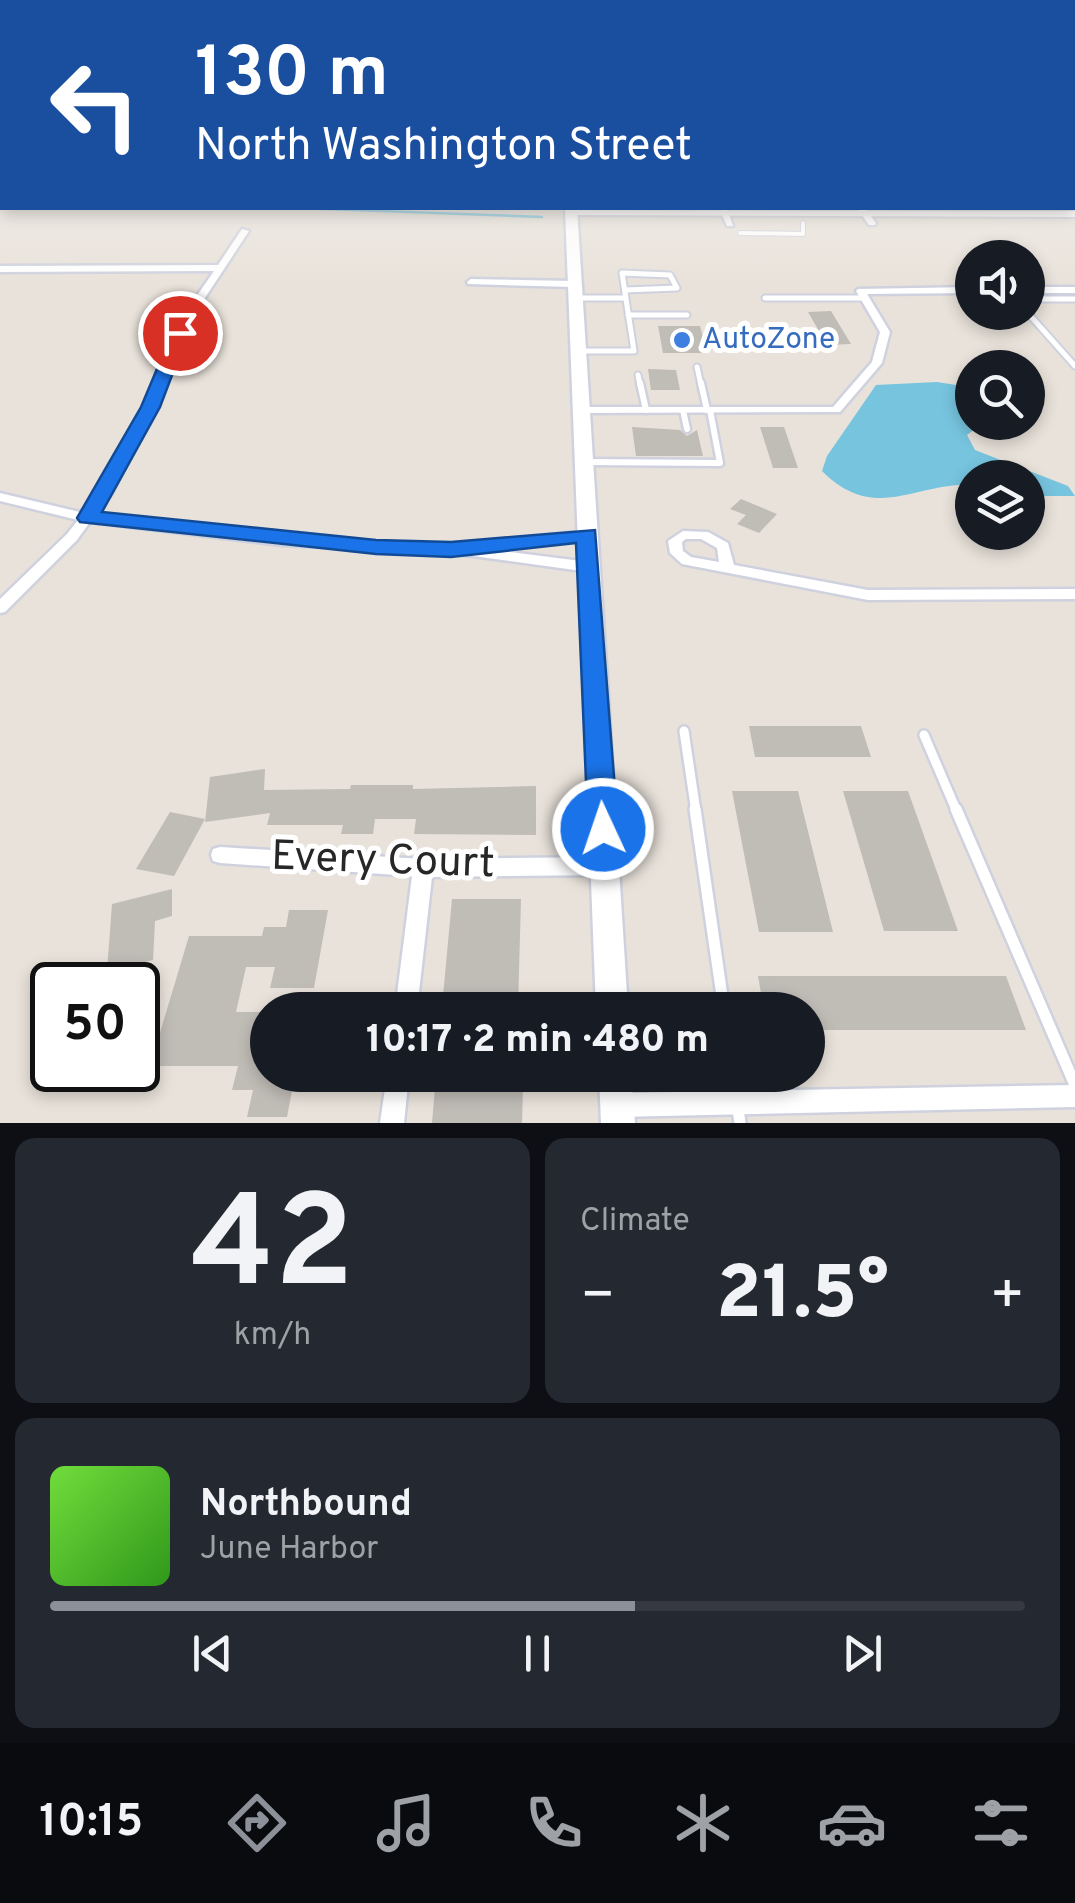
<!DOCTYPE html>
<meta charset="utf-8">
<style>
body{margin:0;font-family:Overpass,sans-serif;background:#242831;color:#f1f3f6;height:100vh;display:flex;flex-direction:column;font-size:38px;white-space:nowrap}
*{box-sizing:border-box;margin:0}
p{font-size:32px;color:#9ea1a6}
.icon{flex:none;width:55px;height:55px;fill:none;stroke:currentColor;stroke-width:2;stroke-linecap:round;stroke-linejoin:round}
.map{position:relative;height:1123px;overflow:hidden}
.side{display:flex;flex-direction:column;gap:15px;padding:15px;background:#0d0f14;flex:1}
.side>*{flex:none}
.hud{position:absolute;left:0px;top:0px;width:1075px;height:210px;box-shadow:0 5px 15px #0003;background:#1a4fa0;color:#fff;overflow:hidden}
.buttons{position:absolute;left:955px;top:240px;display:grid;gap:20px}
.buttons a{display:grid;place-items:center;width:90px;height:90px;border-radius:50%;background:#171b24;box-shadow:0 5px 15px #0003;font-size:50px}
.speed{position:absolute;left:30px;top:962px;display:flex;gap:20px;font-size:50px;font-weight:700;text-align:center}
.speed>*{display:grid;place-content:center;width:130px;height:130px;border-radius:50%;background:#171b24;box-shadow:0 5px 15px #0003;line-height:1}
.speed .limit{border:5px solid #111;border-radius:15px;background:#fff;color:#111}
.pin{position:absolute;display:grid;place-items:center;width:85px;height:85px;color:#fff;margin:-42px;border:5px solid #fff;border-radius:50%;box-shadow:0 2px 10px #0007}
.me{position:absolute;width:110px;margin:-55px;rotate:357deg;stroke-linejoin:round;filter:drop-shadow(0 0 8px #0008)}
.turn{display:flex;align-items:center;gap:35px;height:210px;padding:0 30px;font-size:45px}
.turn .icon{width:130px;height:130px;stroke-width:2.5}
.turn b{display:block;font-size:70px;line-height:85px}
.big{font-size:75px;font-weight:800;line-height:1.1}
.side .tile{flex:1;display:flex;flex-direction:column;justify-content:center;gap:15px;min-width:0;padding:0 35px;border-radius:20px;background:#242831}
.side .dial{align-items:center;gap:0}
.dial b{font-size:130px;line-height:1}
.song{display:flex;align-items:center;gap:30px}
.cover{width:120px;height:120px;border-radius:15px;background:linear-gradient(135deg,hsl(100 70% 55%),hsl(110 70% 35%))}
.played{height:10px;border-radius:5px;background:linear-gradient(90deg,#8c9099 60%,#363941 60%)}
.keys{display:flex;justify-content:space-around;direction:ltr}
.heat{display:flex;justify-content:space-between;align-items:center;font-size:55px;direction:ltr}
.side .tiles{flex:1;display:grid;gap:15px;grid-template-columns:1fr 1fr}
.tile:last-child{grid-column:span 2}
.trip{position:absolute;left:250px;top:992px;width:575px;height:100px;border-radius:50px;background:#171b24;box-shadow:0 5px 15px #0003;font-weight:800;line-height:100px;text-align:center}
.menu{display:flex;height:160px;justify-content:space-around;align-items:center;background:#090b0e;color:#9ea1a6}
.menu .icon{width:70px;height:70px}
.menu .selected{color:#8c9099}
.menu b{font-size:45px;color:#f1f3f6}
.map>svg:first-child{display:block}
.water{fill:#77c4df}
.lines{fill:none;stroke-linecap:round;stroke-linejoin:round}
.stream{stroke:#77c4df;stroke-width:2.5}
.building{fill:#c0bcb6}
.service-far4-casing{stroke:#cfd2de;stroke-width:6}
.service-far3-casing{stroke:#cfd2de;stroke-width:9}
.service-far2-casing{stroke:#cfd2de;stroke-width:11}
.service-far1-casing{stroke:#cfd2de;stroke-width:14}
.service-casing{stroke:#cfd2de;stroke-width:16}
.minor-casing{stroke:#cfd2de;stroke-width:5}
.tertiary-casing{stroke:#cfd2de;stroke-width:4}
.secondary-casing{stroke:#cfd2de;stroke-width:5}
.service-far4{stroke:#fff;stroke-width:4}
.service-far3{stroke:#fff;stroke-width:5}
.service-far2{stroke:#fff;stroke-width:6}
.service-far1{stroke:#fff;stroke-width:9}
.service{stroke:#fff;stroke-width:11}
.minor{fill:#fff;fill-rule:evenodd}
.tertiary{fill:#fff;fill-rule:evenodd}
.secondary{fill:#fff;fill-rule:evenodd}
.route{fill:#1a73e8;stroke:#114b97;stroke-width:2.5}
.shop-dot{fill:#3f7fe0;stroke:#fff;stroke-width:4}
.labels{text-anchor:middle;dominant-baseline:central;stroke-width:10;stroke-linejoin:round;paint-order:stroke}
.far-shop-label{font-size:30px;fill:#366cbe;stroke:#fff;text-anchor:start}
.near-street-label{font-size:42px;fill:#272727;stroke:#fff}
</style>
<div class="map">
<svg width="1075" height="1123" viewBox="0 0 1075 1123">
<rect width="100%" height="100%" fill="#e8e2da"/>
<!-- water -->
<path class="water" d="M937,382l32,5 -3,12 6,6v17l11,1 -16,12 8,15 93,36 7,10h-47v-18h-56v7c-56,-3 -97,39 -150,-14l5,-15 49,-71z"/>
<g class="lines">
<!-- stream -->
<path class="stream" d="M299,208l243,9"/>
</g>
<!-- building -->
<path class="building" d="M831,311l20,33 -24,1 -19,-33z
M658,326h42l7,27h-44z
M648,369l28,1 4,20h-29z
M632,427l48,3 7,6 10,-6 6,26h-67z
M760,427h24l14,41h-25z
M741,499l36,15 -18,19 -22,-9 9,-9 -16,-6z
M749,726h112l10,31h-116z
M265,769l-1,21 86,-1 1,-4h62v4l123,-3v49l-122,-1 2,-15h-41l-2,15h-32l2,-9h-76l3,-12 -65,9 5,-45z
M732,791h66l35,141h-74z
M843,791h65l50,140h-74z
M170,812l35,7 -31,57 -38,-7z
M172,889v27l-17,5 -2,39 -46,11 5,-67z
M452,899h69l-3,108h-76z
M289,910h39l-14,78h-44l5,-21h-29l-10,45h32v63h27l-8,42h-40l6,-27h-21l6,-24h-88l39,-130h73l2,-9h22z
M758,976h248l20,54h-218v-20h-44z
M436,1075h78v13h9l-1,35h-90z"/>
<g class="lines">
<defs>
<path id="service-far4" d="M740,233l63,1v-11"/>
<path id="service-far3" d="M574,298h52
M765,298h101
M1028,299h47
M1027,312l48,54
M628,315h59
M577,351h57l-12,-78 48,2 7,13 -52,2
M697,367l4,18
M638,375l2,10"/>
<path id="service-far2" d="M640,383l6,27
M701,383l6,27
M683,410l4,19
M587,462l133,1 -10,-53"/>
<path id="service-far1" d="M684,731l12,81
M924,735l33,77"/>
<path id="service" d="M695,809l29,201
M956,809l119,276
M733,1075l7,48"/>
<path id="minor" d="M1072,151l3,1v4l-3,-1z
M1072,166l3,1v5l-3,-1z
M0,178h2v5h-2z
M719,208h8l6,18h-6z
M857,208h8l11,15 -1,2h-6z
M242,229l7,2 -52,79 -40,97 -45,86 -16,22 186,22 179,9 6,-3 120,-12 5,1 2,3 -2,3 -105,11 102,13 5,2 2,3 -2,3 -5,2 -138,-19 -169,-8 -192,-23 -13,18 -72,72 -5,1v-14l67,-65 11,-14 -78,-19v-8l84,20 16,-21 45,-85 42,-97 27,-39 -214,1v-6l218,-1z
M471,279l102,2 4,3 -4,3 -105,-3 -1,-2z
M972,287v6l-105,1 23,38 -8,31 -42,49 -260,1 -6,-3 6,-3h253l39,-45 8,-30 -24,-41 2,-2z
M1028,287h47v6h-47z
M683,531l25,1 20,11 6,22 134,25 207,-1v10l-207,1 -186,-36 -12,-11 -2,-12zM686,539h15l16,9 2,14 -28,-5 -8,-6 -1,-9z
M220,847l203,12 182,-2 7,3 2,6 -2,6 -7,3 -173,2 -15,133h-22l17,-134 -192,-13 -7,-2 -2,-6 2,-6z
M387,1075h22l-5,48h-24z
M1075,1085v22l-458,10 -8,-4 -4,-8 4,-8 8,-4z"/>
<path id="tertiary" d="M569,210l506,1v6l-503,-2 -3,-1z"/>
<path id="secondary" d="M565,208h12l51,802h-32z
M599,1075h32l4,48h-34z"/>
</defs>
<!-- service-far4 casing -->
<use href="#service-far4" class="service-far4-casing"/>
<!-- service-far3 casing -->
<use href="#service-far3" class="service-far3-casing"/>
<!-- service-far2 casing -->
<use href="#service-far2" class="service-far2-casing"/>
<!-- service-far1 casing -->
<use href="#service-far1" class="service-far1-casing"/>
<!-- service casing -->
<use href="#service" class="service-casing"/>
<!-- minor casing -->
<use href="#minor" class="minor-casing"/>
<!-- tertiary casing -->
<use href="#tertiary" class="tertiary-casing"/>
<!-- secondary casing -->
<use href="#secondary" class="secondary-casing"/>
<!-- service-far4 -->
<use href="#service-far4" class="service-far4"/>
<!-- service-far3 -->
<use href="#service-far3" class="service-far3"/>
<!-- service-far2 -->
<use href="#service-far2" class="service-far2"/>
<!-- service-far1 -->
<use href="#service-far1" class="service-far1"/>
<!-- service -->
<use href="#service" class="service"/>
<!-- minor -->
<use href="#minor" class="minor"/>
<!-- tertiary -->
<use href="#tertiary" class="tertiary"/>
<!-- secondary -->
<use href="#secondary" class="secondary"/>
</g>
<!-- sky -->
<linearGradient id="sky" x2="0" y2="1"><stop stop-color="#7bbae4"/><stop offset="0.45" stop-color="#f5f2ee"/><stop offset="1" stop-color="#f5f2ee" stop-opacity="0"/></linearGradient>
<rect width="1075" height="287" fill="url(#sky)"/>
<!-- route -->
<path class="route" d="M180,328l8,5 -28,74 -58,105 274,28 75,2 144,-12 23,299 -4,9 -11,4 -11,-4 -4,-9 -12,-286 -125,14 -75,-3 -296,-32 -3,-4 64,-111 31,-74z"/>
<!-- markers -->
<circle class="shop-dot" cx="682" cy="340" r="10"/>
<g class="labels">
<!-- far-shop labels -->
<g class="far-shop-label">
<text x="702" y="340">AutoZone</text>
</g>
<!-- near-street labels -->
<g class="near-street-label">
<text transform="translate(383 862) rotate(2)">Every Court</text>
</g>
</g>
</svg>
<div class="buttons">
<a><svg class="icon" aria-label="sound" viewBox="0 0 24 24"><path d="M4 9h4l5-4v14l-5-4H4zM17 9q2 3 0 6"/></svg></a>
<a><svg class="icon" aria-label="search" viewBox="0 0 24 24"><circle cx="10" cy="10" r="6"/><path d="M15 15l6 6"/></svg></a>
<a><svg class="icon" aria-label="layers" viewBox="0 0 24 24"><path d="M12 4l9 5-9 5-9-5zM3 14l9 5 9-5"/></svg></a>
</div>
<div class="speed"><div class="limit">50</div></div>
<div class="pin" style="left:180px;top:333px;background:#d93025"><svg class="icon" aria-label="arrive" viewBox="0 0 24 24"><path d="M6 21V4h12l-3 4 3 4H6"/></svg></div>
<svg class="me" style="left:603px;top:829px" viewBox="-20 -20 40 40"><circle r="17" fill="#1a73e8" stroke="#fff" stroke-width="3"/><path d="M0-11L8 9 0 5-8 9z" fill="#fff"/></svg>
<div class="trip">10:17 · 2 min · 480 m</div>
<div class="hud">
<div class="turn"><svg class="icon" aria-label="left" viewBox="0 0 24 24"><path d="M17 20v-9H6M10 6l-5 5 5 5"/></svg><div><b>130 m</b>North Washington Street</div></div>
</div>
</div>
<section class="side">
<div class="tiles">
<div class="tile dial"><b>42</b><p>km/h</p></div>
<div class="tile"><p>Climate</p>
<div class="heat"><a>−</a><b class="big">21.5°</b><a>+</a></div>
</div>
<div class="tile">
<div class="song"><i class="cover"></i><div><b>Northbound</b><p>June Harbor</p></div></div>
<div class="played"></div>
<div class="keys"><svg class="icon" aria-label="previous" viewBox="0 0 24 24"><path d="M18 5L8 12l10 7zM5 5v14"/></svg><svg class="icon" aria-label="pause" viewBox="0 0 24 24"><path d="M8 5v14M16 5v14"/></svg><svg class="icon" aria-label="next" viewBox="0 0 24 24"><path d="M6 5l10 7-10 7zM19 5v14"/></svg></div>
</div>
</div>
</section>
<nav class="menu">
<b>10:15</b>
<svg class="icon selected" aria-label="directions" viewBox="0 0 24 24"><path d="M12 3l9 9-9 9-9-9zM9 14v-3h6M13 9l2 2-2 2"/></svg>
<svg class="icon" aria-label="music" viewBox="0 0 24 24"><path d="M9 18V5l10-2v13"/><circle cx="6" cy="18" r="3"/><circle cx="16" cy="16" r="3"/></svg>
<svg class="icon" aria-label="phone" viewBox="0 0 24 24"><path d="M5 4h4l2 5-3 2q2 4 5 5l2-3 5 2v4C11 20 4 13 5 4z"/></svg>
<svg class="icon" aria-label="climate" viewBox="0 0 24 24"><path d="M12 3v18M4 7l16 10M4 17L20 7"/></svg>
<svg class="icon" aria-label="car" viewBox="0 0 24 24"><path d="M5 17H2v-5l4-1 3-4h7l3 4 3 1v5h-3M9 17h6M6 11h13"/><circle cx="7" cy="17" r="2"/><circle cx="17" cy="17" r="2"/></svg>
<svg class="icon" aria-label="filters" viewBox="0 0 24 24"><path d="M4 7h16M4 17h16"/><circle cx="9" cy="7" r="2"/><circle cx="15" cy="17" r="2"/></svg>
</nav>
